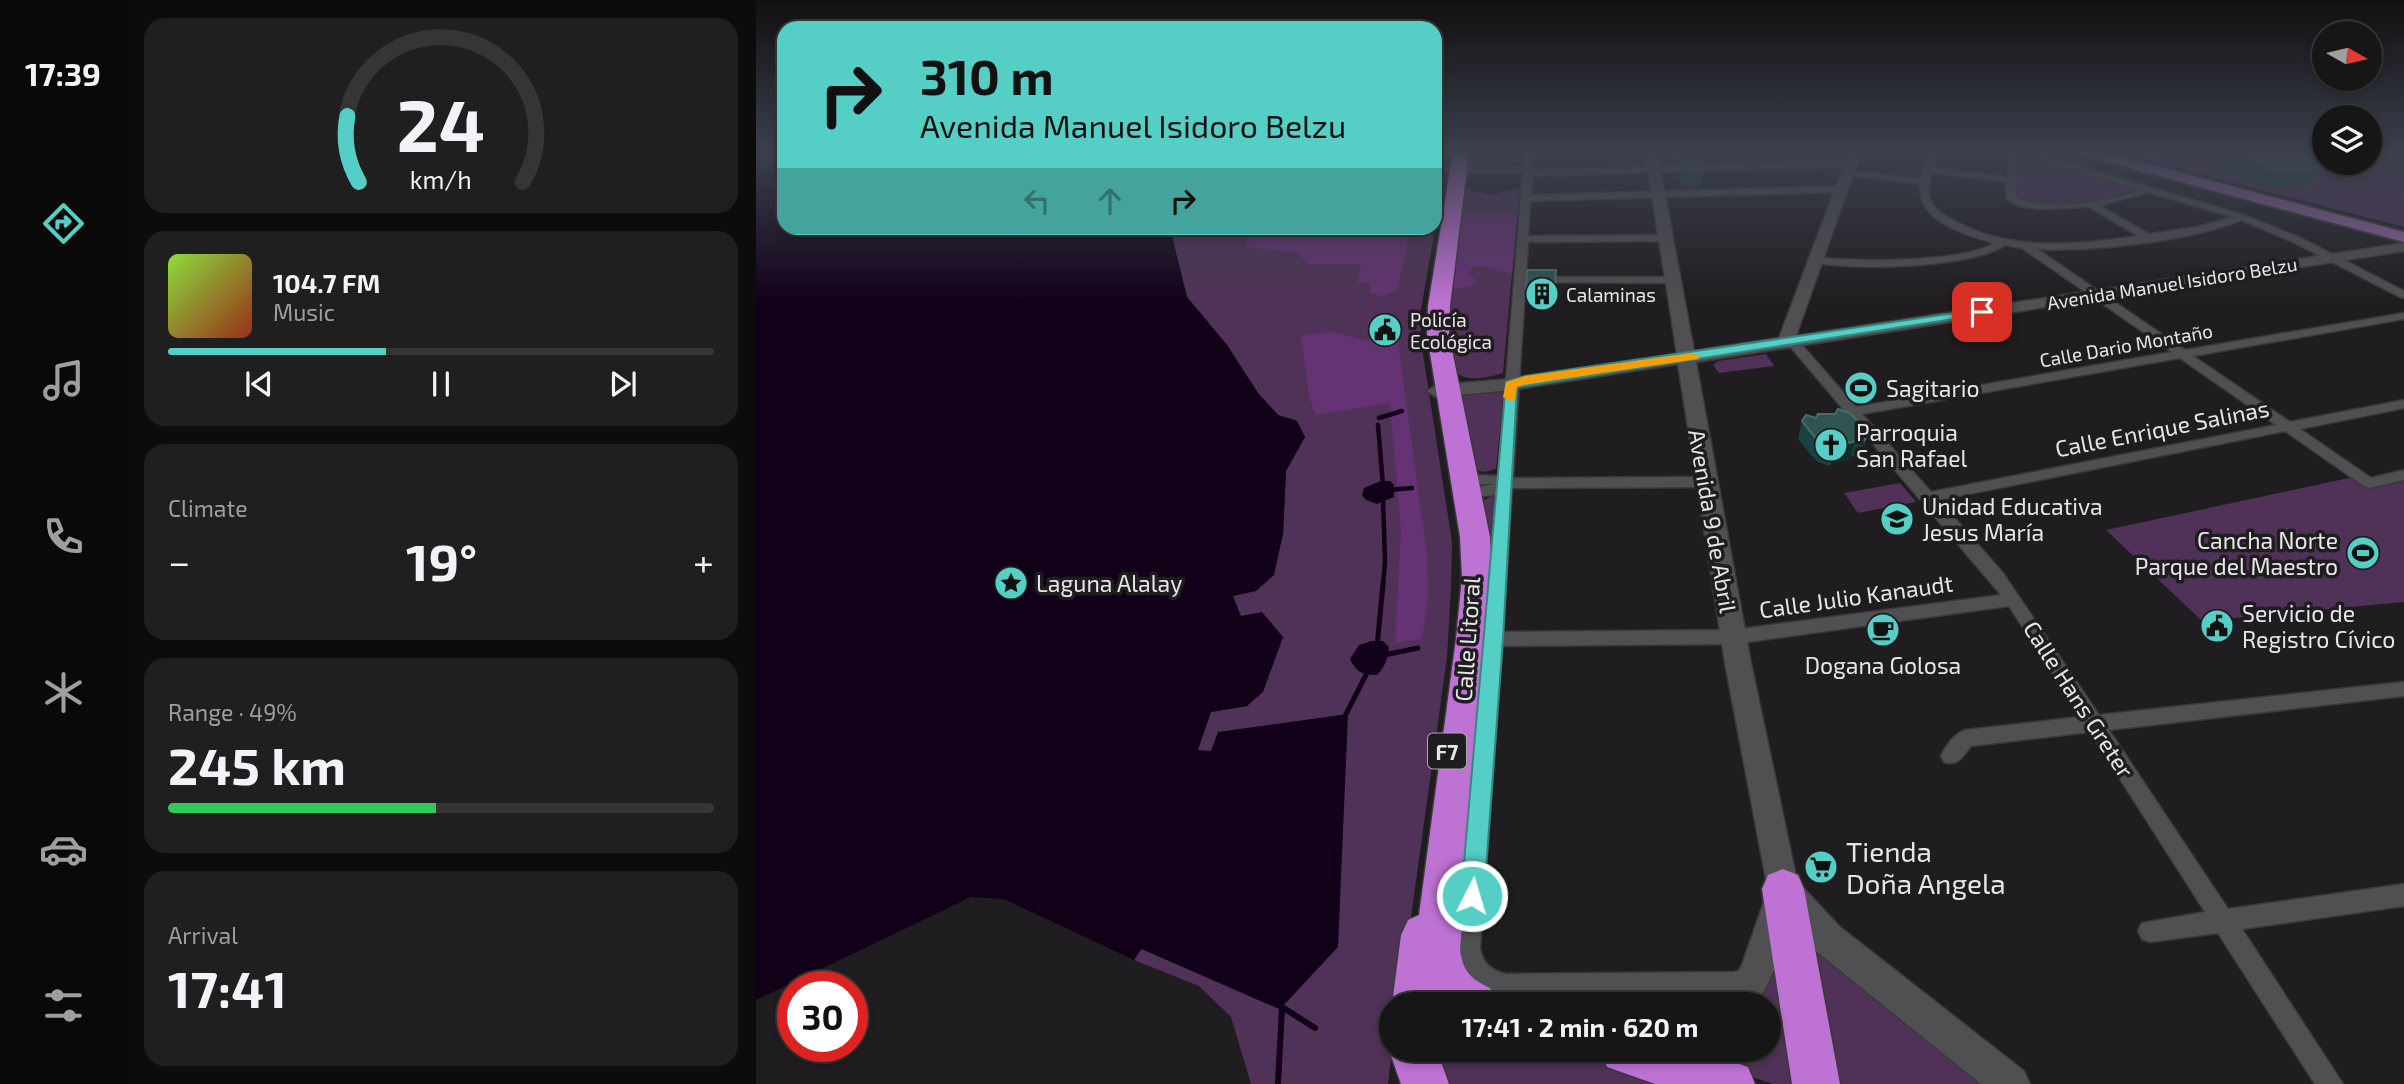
<!DOCTYPE html>
<meta charset="utf-8">
<style>
body{margin:0;font-family:"Exo 2",sans-serif;background:#201f20;color:#f1f3f6;height:100vh;display:flex;flex-direction:column;font-size:26px;white-space:nowrap}
*{box-sizing:border-box;margin:0}
p{font-size:23px;color:#9e9fa1}
.icon{flex:none;width:38px;height:38px;fill:none;stroke:currentColor;stroke-width:2;stroke-linecap:round;stroke-linejoin:round}
.map{position:relative;flex:1;overflow:hidden}
.drawer{display:flex;flex-direction:column;gap:18px;padding:18px;background:#0d0c0d;width:630px}
.drawer>*{flex:none}
.guide{position:absolute;left:21px;top:21px;width:665px;height:214px;border-radius:21px;box-shadow:0 4px 10px #0003,0 0 0 2px #363536;background:#55cec5;color:#111;overflow:hidden}
.needle{width:46px;rotate:98deg}
.controls{position:absolute;left:1556px;top:21px;display:grid;gap:14px}
.controls a{display:grid;place-items:center;width:70px;height:70px;border-radius:50%;background:#171617;box-shadow:0 4px 10px #0003,0 0 0 2px #363536;font-size:35px}
.speed{position:absolute;left:21px;top:971px;display:flex;gap:14px;font-size:35px;font-weight:700;text-align:center}
.speed>*{display:grid;place-content:center;width:91px;height:91px;border-radius:50%;background:#171617;box-shadow:0 4px 10px #0003,0 0 0 2px #363536;line-height:1}
.speed .limit{border:10px solid #d22;background:#fff;color:#111}
.pin{position:absolute;display:grid;place-items:center;width:60px;height:60px;color:#fff;margin:-30px;border-radius:14px;box-shadow:0 4px 10px #0006}
.me{position:absolute;width:77px;margin:-38px;rotate:5deg;stroke-linejoin:round;filter:drop-shadow(0 0 5px #0008)}
.turn{display:flex;align-items:center;gap:24px;height:147px;padding:0 28px;font-size:32px}
.turn .icon{width:91px;height:91px;stroke-width:2.5}
.turn b{display:block;font-size:49px;line-height:60px}
.lanes{display:flex;align-items:center;height:66px;padding:0 28px;background:#0003;justify-content:center;gap:35px;direction:ltr}
.lanes .off{opacity:.35}
.big{font-size:52px;font-weight:700;line-height:1.1}
.drawer .card{flex:1;display:flex;flex-direction:column;justify-content:center;gap:10px;min-width:0;padding:0 24px;border-radius:21px;background:#201f20}
.drawer .dial{align-items:center;gap:0}
.dial svg{height:182px;overflow:visible;fill:none;stroke:#363536;stroke-width:7;stroke-linecap:round;text-anchor:middle}
.dial text{fill:#f1f3f6;stroke:none}
.song{display:flex;align-items:center;gap:21px}
.cover{width:84px;height:84px;border-radius:10px;background:linear-gradient(135deg,hsl(90 70% 55%),hsl(10 70% 35%))}
.played{height:7px;border-radius:4px;background:linear-gradient(90deg,#55cec5 40%,#363536 40%)}
.keys{display:flex;justify-content:space-around;direction:ltr}
.heat{display:flex;justify-content:space-between;align-items:center;font-size:38px;direction:ltr}
.charge{height:10px;border-radius:5px;background:linear-gradient(90deg,#34c759 49%,#363536 0)}
.trip{position:absolute;left:623px;top:992px;width:402px;height:70px;border-radius:35px;background:#171617;box-shadow:0 4px 10px #0003,0 0 0 2px #363536;font-weight:700;line-height:70px;text-align:center}
main{display:flex;flex:1;min-height:0}
.dock{display:flex;flex-direction:column;width:126px;justify-content:space-around;align-items:center;background:#090909;color:#9e9fa1}
.dock .icon{width:49px;height:49px}
.dock .selected{color:#55cec5}
.dock b{font-size:32px;color:#f1f3f6}
.map>svg:first-child{display:block}
.green{fill:#503258}
.forest{fill:#653273}
.water{fill:#110018}
.lines{fill:none;stroke-linecap:round;stroke-linejoin:round}
.stream-far2{stroke:#110018;stroke-width:4.5}
.stream-far1{stroke:#110018;stroke-width:5}
.stream{stroke:#110018;stroke-width:6}
.street-casing{stroke:#3a393a;stroke-width:3}
.secondary-casing{stroke:#3a393a;stroke-width:3}
.primary-casing{stroke:#3a393a;stroke-width:4}
.highway-casing{stroke:#3a393a;stroke-width:3}
.street{fill:#504f51;fill-rule:evenodd}
.secondary{fill:#504f51;fill-rule:evenodd}
.primary{fill:#9264a0;fill-rule:evenodd}
.highway{fill:#be72d4;fill-rule:evenodd}
.wall{fill:#194241}
.shaded-wall{fill:#122c2c}
.building{fill:#305452;stroke:#4c6b6a;stroke-width:2}
.route{fill:#55cec5;stroke:#378680;stroke-width:2}
.slow{fill:#f59e0b}
.labels{text-anchor:middle;dominant-baseline:central;stroke-width:7;stroke-linejoin:round;paint-order:stroke}
.far-street-label{font-size:19px;fill:#e7e6e7;stroke:#1f1d1f}
.far-poi-label{font-size:19px;fill:#e7e6e7;stroke:#1f1d1f;text-anchor:start}
.shield{fill:#1f1d1f;stroke:#abaaab;stroke-width:2}
.shield-label{font-size:21px;font-weight:bold;fill:#e7e6e7}
.poi-label{font-size:23px;fill:#e7e6e7;stroke:#1f1d1f;text-anchor:start}
.street-label{font-size:23px;fill:#e7e6e7;stroke:#1f1d1f}
.near-poi-label{font-size:28px;fill:#e7e6e7;stroke:#1f1d1f;text-anchor:start}
</style>
<main>
<nav class="dock">
<b>17:39</b>
<svg class="icon selected" aria-label="directions" viewBox="0 0 24 24"><path d="M12 3l9 9-9 9-9-9zM9 14v-3h6M13 9l2 2-2 2"/></svg>
<svg class="icon" aria-label="music" viewBox="0 0 24 24"><path d="M9 18V5l10-2v13"/><circle cx="6" cy="18" r="3"/><circle cx="16" cy="16" r="3"/></svg>
<svg class="icon" aria-label="phone" viewBox="0 0 24 24"><path d="M5 4h4l2 5-3 2q2 4 5 5l2-3 5 2v4C11 20 4 13 5 4z"/></svg>
<svg class="icon" aria-label="climate" viewBox="0 0 24 24"><path d="M12 3v18M4 7l16 10M4 17L20 7"/></svg>
<svg class="icon" aria-label="car" viewBox="0 0 24 24"><path d="M5 17H2v-5l4-1 3-4h7l3 4 3 1v5h-3M9 17h6M6 11h13"/><circle cx="7" cy="17" r="2"/><circle cx="17" cy="17" r="2"/></svg>
<svg class="icon" aria-label="filters" viewBox="0 0 24 24"><path d="M4 7h16M4 17h16"/><circle cx="9" cy="7" r="2"/><circle cx="15" cy="17" r="2"/></svg>
</nav>
<section class="drawer">
<div class="card dial"><svg viewBox="0 0 100 80">
<path d="M14 69A42 42 0 1 1 86 69"/>
<path d="M14 69A42 42 0 0 1 9 40" stroke="#55cec5"/>
<text x="50" y="56" font-size="32" font-weight="700">24</text>
<text x="50" y="72" font-size="11">km/h</text>
</svg></div>
<div class="card">
<div class="song"><i class="cover"></i><div><b>104.7 FM</b><p>Music</p></div></div>
<div class="played"></div>
<div class="keys"><svg class="icon" aria-label="previous" viewBox="0 0 24 24"><path d="M18 5L8 12l10 7zM5 5v14"/></svg><svg class="icon" aria-label="pause" viewBox="0 0 24 24"><path d="M8 5v14M16 5v14"/></svg><svg class="icon" aria-label="next" viewBox="0 0 24 24"><path d="M6 5l10 7-10 7zM19 5v14"/></svg></div>
</div>
<div class="card"><p>Climate</p>
<div class="heat"><a>−</a><b class="big">19°</b><a>+</a></div>
</div>
<div class="card"><p>Range · 49%</p><b class="big">245 km</b><div class="charge"></div></div>
<div class="card"><p>Arrival</p><b class="big">17:41</b></div>
</section>
<div class="map">
<svg width="1648" height="1084" viewBox="0 0 1648 1084">
<rect width="100%" height="100%" fill="#1f1d1f"/>
<!-- green -->
<path class="green" d="M679,152h13l-27,158v31l31,201 -1,46 -4,69 -48,347h-8l1,46 -4,34h-137l-20,-67 -32,-31 -65,-26 8,-14 -136,-105 205,-129 36,-6 -66,-50 102,-122 3,-63 19,-34 -8,-16 -19,-6 -20,-22 -31,-48 -40,-48 -17,-69h265z
M1453,152h115v11h46v-11h34v75l-258,-67 -4,-4z
M1269,156l112,31 3,4 -13,5 -85,11 -26,-7 -1,-36z
M708,188l26,7 30,-7 -17,185c-13,4 -36,10 -47,-1 -19,-18 4,-154 8,-184z
M1010,354l8,12 -55,7 -6,-8 5,-4z
M745,389l3,3 -8,77 -11,3 -11,-2 -17,-77z
M1598,477l17,11 33,-7v121l-202,19 -96,-91z
M1144,483l16,19 -58,11 -14,-20z
M739,495l-1,54 -33,380c-1,30 -1,52 29,66l245,-4 -11,13h-218c-52,-13 -55,-19 -58,-72l38,-346 -1,-43 -5,-41z
M1025,919l27,165h-35l-70,-23 9,-11h57v-46h-20l10,-14z
M1042,921l198,163h-170z
M682,1050h143l90,27 -6,7h-224z"/>
<!-- forest -->
<path class="forest" d="M749,213l12,4 -5,57 -30,-8 -9,1 -4,6 9,11 -23,5 -3,-6 8,-68z
M499,228h156l-14,63 -15,5 -12,-3v-11l-12,1 3,-19h-52l-12,-12 -52,-5z
M577,332l32,8 32,-5 30,220 1,41 -6,43 -27,4 6,-113 -11,-127 -75,12 -6,-20 -8,-59z"/>
<!-- water -->
<path class="water" d="M0,152h28v76h386l17,69 40,48 31,48 20,22 19,6 8,16 -19,34 -3,63 -9,41 -18,16 -23,5 8,20 21,-4 21,25 -20,55 -16,14 -36,6 -13,38 13,1 7,-19 130,-18 -10,233 -56,60 -139,-60 -9,13 -130,-61 -33,-2 -215,103z
M625,481h9l4,4v12l-17,7 -11,-4 -4,-5 2,-7z
M616,641h11l6,6c-1,11 -4,20 -12,28 -14,0 -21,-3 -27,-16l9,-14z"/>
<g class="lines">
<!-- stream-far2 -->
<path class="stream-far2" d="M623,418l23,-7
M622,425l5,61
M719,485h16
M632,490l24,-2
M627,585l2,-24 -2,-62"/>
<!-- stream-far1 -->
<path class="stream-far1" d="M621,647l6,-63
M628,655l34,-7
M589,716l23,-45"/>
<!-- stream -->
<path class="stream" d="M386,946l140,61 33,21
M522,1084l4,-76"/>
<defs>
<path id="street" d="M769,152h8l-1,18 319,-10 4,3 -4,3 -319,10 -1,19 310,-9 5,3 -5,3 -311,9 -2,35 136,-1 5,3 -5,3 -136,1 -15,236 193,-1 7,5 -7,5 -194,1 -9,144 230,-2 268,-35 -213,-251v-6h8l60,69 316,-55 -150,-104 -17,-3c-34,23 -152,26 -193,17v-4l4,-1c37,5 148,6 178,-14 -28,-8 -78,-22 -74,-59l-73,-9 -4,-3 1,-2 77,9 8,-27h8l-4,16 74,9 2,-17 10,-8h12l213,63 57,23 103,53v7l-4,-1 -107,-55 -52,-22c-51,21 -149,32 -204,29l148,101 219,-37v6l-211,37 97,66 114,-22v8l-104,21 71,49 33,-8v10l-35,8 -5,-2 -79,-55 -346,69 64,73 96,142 305,-33v14l-295,34 119,179 176,-25v22l-162,23 101,155h-28l-97,-151 -68,9 -8,-3 -4,-8 4,-8 63,-11 -115,-180 -119,14c-8,10 -13,21 -27,16l-3,-6c5,-10 13,-22 24,-26l115,-13 -71,-111 -276,38 -231,2 -22,302c3,16 11,22 26,26l227,-2 19,-3 8,4 4,8 -4,8 -27,7 -227,2c-29,-7 -45,-20 -50,-50l41,-453 -42,3 -2,-3 2,-3 39,-8h-37l-7,-5 7,-5 41,2 25,-304 -73,1 -4,-3 4,-3 74,-1zM1270,156l113,34c-29,12 -95,22 -123,7v-34zM1176,173l75,9 -1,16 12,8 20,3 51,-2 49,29c-61,9 -129,16 -185,-16 -8,-5 -20,-11 -23,-21 -3,-8 0,-18 2,-26zM1392,192l84,25 -35,10 -48,7 -49,-28zM1424,358l96,67 -345,67 -69,-78z
M778,277h137l5,3 -5,3 -141,-1v-4z"/>
<path id="secondary" d="M889,152h12l37,199 85,-13 70,-186h12l-65,184 608,-93v8l-708,111 55,301 46,218 43,46 184,144 6,13h-49l-165,-133 -27,-31 -14,48 -17,36h-37l21,-39 26,-75 -43,-227 -47,-299 -167,26 -75,7 -9,-6 9,-6 74,-6 167,-25z"/>
<path id="primary" d="M1324,152h22l302,80v10l-322,-87z"/>
<path id="highway" d="M697,152h16l-19,154 -1,29 41,202 2,40 -2,62 -30,309c2,22 10,31 30,40l7,16h-105l9,-69 7,-15 11,-5 37,-276 6,-62 -2,-40 -33,-202 1,-29z
M1027,869l15,6 6,14 36,195h-48l-30,-195 6,-14z
M635,1045v5h46l12,34h-48l-12,-34z
M844,1050h100l48,17 7,17h-100l-48,-17z"/>
</defs>
<!-- street casing -->
<use href="#street" class="street-casing"/>
<!-- secondary casing -->
<use href="#secondary" class="secondary-casing"/>
<!-- primary casing -->
<use href="#primary" class="primary-casing"/>
<!-- highway casing -->
<use href="#highway" class="highway-casing"/>
<!-- street -->
<use href="#street" class="street"/>
<!-- secondary -->
<use href="#secondary" class="secondary"/>
<!-- primary -->
<use href="#primary" class="primary"/>
<!-- highway -->
<use href="#highway" class="highway"/>
</g>
<!-- wall -->
<path class="wall" d="M713,152h53l-1,11 -51,1z
M1457,152h83l15,8 -1,2 9,6 -11,18 -47,1 -50,-27 2,-4 -2,-1z
M924,158l24,11 -2,18 -20,1 -4,-11z
M800,270l-1,34h-28l-1,-15z
M1046,421l66,12 -4,17 -5,9 -8,-3 -2,4 -17,3 -2,3 -14,-5 -18,-22z"/>
<!-- shaded-wall -->
<path class="shaded-wall" d="M1112,433l-4,17 -5,9 5,-18z
M1100,439l-5,17 -2,4 -17,3 -2,3 6,-21z"/>
<!-- building -->
<path class="building" d="M1482,152h58l15,8 -5,1 13,7 -49,1z
M924,158h20l4,11h-21z
M771,270h29l-1,18 -29,1z
M1082,409l12,4 18,20 -4,8 -8,-2 -3,3 -17,3 -2,3 -14,-4 -18,-23 4,-6 10,3 2,-4h17z"/>
<!-- sky -->
<linearGradient id="sky" x2="0" y2="1"><stop stop-color="#111011"/><stop offset="0.5" stop-color="#3c404d"/><stop offset="1" stop-color="#3c404d" stop-opacity="0"/></linearGradient>
<rect width="1648" height="304" fill="url(#sky)"/>
<!-- route -->
<path class="route" d="M1226,309l4,1v4l-469,73 -14,252 -19,257 -4,8 -8,3 -8,-3 -3,-8 45,-514 19,-6z"/>
<!-- slow -->
<path class="slow" d="M938,353l6,4 -2,2 -171,25 -10,3 -2,13 -5,1 -7,-4 3,-15 19,-6z"/>
<!-- icons -->
<defs>
<symbol id="building-disc" viewBox="-11 -11 22 22"><circle r="9.5" fill="#55cec5" stroke="#1f1d1f"/><path d="M-4-6H4V6H1V3H-1V6H-4ZM-2.5-4.3h1.7v1.8h-1.7ZM.8-4.3h1.7v1.8H.8ZM-2.5-1h1.7V.8h-1.7ZM.8-1h1.7V.8H.8Z" fill="#111"/></symbol>
<symbol id="civic-disc" viewBox="-11 -11 22 22"><circle r="9.5" fill="#55cec5" stroke="#1f1d1f"/><path d="M-.6-6.5H3V-4.5H.6V-3L4-1V1h2V6H-6V1h2V-1L-.6-3ZM-1.2 2.5V6h2.4V2.5Z" fill="#111"/></symbol>
<symbol id="stadium-disc" viewBox="-11 -11 22 22"><circle r="9.5" fill="#55cec5" stroke="#1f1d1f"/><path d="M0-5a6.5 5 0 1 0 0 10a6.5 5 0 1 0 0-10ZM-3.5-1.8h7v3.6h-7Z" fill="#111"/></symbol>
<symbol id="church-disc" viewBox="-11 -11 22 22"><circle r="9.5" fill="#55cec5" stroke="#1f1d1f"/><path d="M-1.2-6h2.4v3.5h3.3v2.4h-3.3V6h-2.4V-.1h-3.3v-2.4h3.3Z" fill="#111"/></symbol>
<symbol id="school-disc" viewBox="-11 -11 22 22"><circle r="9.5" fill="#55cec5" stroke="#1f1d1f"/><path d="M0-5L7-2L0 1L-7-2ZM-4 1L0 2.5L4 1V4Q0 6-4 4Z" fill="#111"/></symbol>
<symbol id="sight-disc" viewBox="-11 -11 22 22"><circle r="9.5" fill="#55cec5" stroke="#1f1d1f"/><path d="M0-6L1.8-2.2L6-1.7L2.9 1.2L3.7 5.4L0 3.3L-3.7 5.4L-2.9 1.2L-6-1.7L-1.8-2.2Z" fill="#111"/></symbol>
<symbol id="cafe-disc" viewBox="-11 -11 22 22"><circle r="9.5" fill="#55cec5" stroke="#1f1d1f"/><path d="M-5.5-4.5H6V0H3Q3 3.5 0 3.5H-2.5Q-5.5 3.5-5.5 0ZM3-3.2v2h1.7v-2ZM-6 4.5H4V6H-6Z" fill="#111"/></symbol>
<symbol id="supermarket-disc" viewBox="-11 -11 22 22"><circle r="9.5" fill="#55cec5" stroke="#1f1d1f"/><path d="M-6-5.5h2.5l.6 2H6L4.5 2H-2.5L-4.4-4H-6ZM-1.5 3.2a1.3 1.3 0 1 0 .1 0ZM3 3.2a1.3 1.3 0 1 0 .1 0Z" fill="#111"/></symbol>
</defs>
<g fill-rule="evenodd">
<use href="#building-disc" x="767" y="275" width="38" height="38"/>
<use href="#civic-disc" x="610" y="311" width="38" height="38"/>
<use href="#stadium-disc" x="1086" y="369" width="38" height="38"/>
<use href="#church-disc" x="1056" y="426" width="38" height="38"/>
<use href="#school-disc" x="1122" y="500" width="38" height="38"/>
<use href="#stadium-disc" x="1588" y="534" width="38" height="38"/>
<use href="#sight-disc" x="236" y="564" width="38" height="38"/>
<use href="#civic-disc" x="1442" y="607" width="38" height="38"/>
<use href="#cafe-disc" x="1108" y="611" width="38" height="38"/>
<use href="#supermarket-disc" x="1046" y="848" width="38" height="38"/>
</g>
<g class="labels">
<!-- far-street labels -->
<g class="far-street-label">
<text transform="translate(1416 283) rotate(-9)">Avenida Manuel Isidoro Belzu</text>
<text transform="translate(1370 345) rotate(-10)">Calle Dario Montaño</text>
</g>
<!-- far-poi labels -->
<g class="far-poi-label">
<text x="810" y="294">Calaminas</text>
<text x="654" y="319">Policía<tspan x="654" dy="22">Ecológica</tspan></text>
</g>
<!-- shield labels -->
<rect class="shield" x="672" y="733.5" width="38" height="35" rx="5"/>
<g class="shield-label">
<text x="691" y="751">F7</text>
</g>
<!-- poi labels -->
<g class="poi-label">
<text x="1130" y="388">Sagitario</text>
<text x="1100" y="432">Parroquia<tspan x="1100" dy="26">San Rafael</tspan></text>
<text x="1166" y="506">Unidad Educativa<tspan x="1166" dy="26">Jesus María</tspan></text>
<text x="1582" y="540" text-anchor="end">Cancha Norte<tspan x="1582" dy="26">Parque del Maestro</tspan></text>
<text x="280" y="583">Laguna Alalay</text>
<text x="1486" y="613">Servicio de<tspan x="1486" dy="26">Registro Cívico</tspan></text>
<text x="1127" y="665" text-anchor="middle">Dogana Golosa</text>
</g>
<!-- street labels -->
<g class="street-label">
<text transform="translate(1406 428) rotate(-11)">Calle Enrique Salinas</text>
<text transform="translate(957 521) rotate(80)">Avenida 9 de Abril</text>
<text transform="translate(1100 596) rotate(-8)">Calle Julio Kanaudt</text>
<text transform="translate(711 639) rotate(-86)">Calle Litoral</text>
<text transform="translate(1323 699) rotate(57)">Calle Hans Greter</text>
</g>
<!-- near-poi labels -->
<g class="near-poi-label">
<text x="1090" y="851">Tienda<tspan x="1090" dy="32">Doña Angela</tspan></text>
</g>
</g>
</svg>
<div class="controls">
<a><svg class="needle" viewBox="-14 -14 28 28"><path d="M0-13l5 13h-10z" fill="#e53935"/><path d="M0 13l5-13h-10z" fill="#9e9fa1"/></svg></a>
<a><svg class="icon" aria-label="layers" viewBox="0 0 24 24"><path d="M12 4l9 5-9 5-9-5zM3 14l9 5 9-5"/></svg></a>
</div>
<div class="speed"><div class="limit">30</div></div>
<div class="pin" style="left:1226px;top:312px;background:#d93025"><svg class="icon" aria-label="arrive" viewBox="0 0 24 24"><path d="M6 21V4h12l-3 4 3 4H6"/></svg></div>
<svg class="me" style="left:716px;top:896px" viewBox="-20 -20 40 40"><circle r="17" fill="#55cec5" stroke="#fff" stroke-width="3"/><path d="M0-11L8 9 0 5-8 9z" fill="#fff"/></svg>
<div class="trip">17:41 · 2 min · 620 m</div>
<div class="guide">
<div class="turn"><svg class="icon" aria-label="right" viewBox="0 0 24 24"><path d="M7 20v-9h11M14 6l5 5-5 5"/></svg><div><b>310 m</b>Avenida Manuel Isidoro Belzu</div></div>
<div class="lanes"><svg class="icon off" aria-label="left" viewBox="0 0 24 24"><path d="M17 20v-9H6M10 6l-5 5 5 5"/></svg><svg class="icon off" aria-label="ahead" viewBox="0 0 24 24"><path d="M12 20V5M6 11l6-6 6 6"/></svg><svg class="icon" aria-label="right" viewBox="0 0 24 24"><path d="M7 20v-9h11M14 6l5 5-5 5"/></svg></div>
</div>
</div>
</main>
